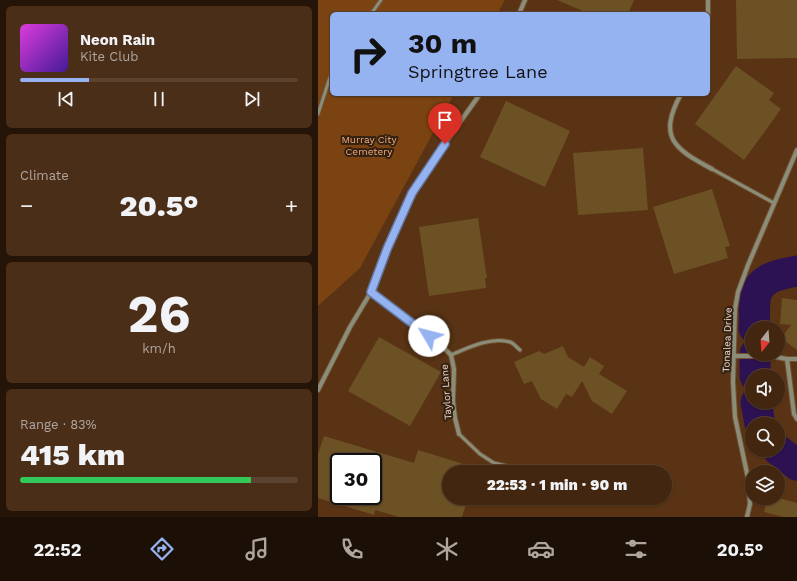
<!DOCTYPE html>
<meta charset="utf-8">
<style>
body{margin:0;font-family:"Work Sans",sans-serif;background:#4a2e18;color:#f1f3f6;height:100vh;display:flex;flex-direction:column;font-size:15px;white-space:nowrap}
*{box-sizing:border-box;margin:0}
p{font-size:13px;color:#afa59e}
.icon{flex:none;width:22px;height:22px;fill:none;stroke:currentColor;stroke-width:2;stroke-linecap:round;stroke-linejoin:round}
.map{position:relative;flex:1;overflow:hidden}
.details{display:flex;flex-direction:column;gap:6px;padding:6px;background:#251508;width:318px}
.details>*{flex:none}
.banner{position:absolute;left:12px;top:12px;width:380px;height:84px;border-radius:6px;box-shadow:0 1px 3px #0004,0 0 0 1px #5b432f;background:#95b2f1;color:#111;overflow:hidden}
.needle{width:26px;rotate:197deg}
.controls{position:absolute;left:427px;top:321px;display:grid;gap:8px}
.controls a{display:grid;place-items:center;width:40px;height:40px;border-radius:50%;background:#43260f;box-shadow:0 1px 3px #0004,0 0 0 1px #5b432f;font-size:20px}
.speed{position:absolute;left:12px;top:453px;display:flex;gap:8px;font-size:20px;font-weight:700;text-align:center}
.speed>*{display:grid;place-content:center;width:52px;height:52px;border-radius:50%;background:#43260f;box-shadow:0 1px 3px #0004,0 0 0 1px #5b432f;line-height:1}
.speed .limit{border:2px solid #111;border-radius:6px;background:#fff;color:#111}
.pin{position:absolute;display:grid;place-items:center;width:34px;height:34px;color:#fff;margin:-41px -17px;border-radius:50% 50% 50% 0;rotate:-45deg;box-shadow:0 0 4px #0007}
.pin .icon{rotate:45deg}
.me{position:absolute;width:44px;margin:-22px;rotate:307deg;stroke-linejoin:round;filter:drop-shadow(0 0 3px #0008)}
.turn{display:flex;align-items:center;gap:14px;height:84px;padding:0 12px;font-size:18px}
.turn .icon{width:52px;height:52px;stroke-width:2.5}
.turn b{display:block;font-size:28px;line-height:34px}
.big{font-size:30px;font-weight:800;line-height:1.1}
.details .tile{flex:1;display:flex;flex-direction:column;justify-content:center;gap:6px;min-width:0;padding:0 14px;border-radius:6px;background:#4a2e18}
.details .dial{align-items:center;gap:0}
.dial b{font-size:52px;line-height:1}
.song{display:flex;align-items:center;gap:12px}
.cover{width:48px;height:48px;border-radius:6px;background:linear-gradient(135deg,hsl(300 70% 55%),hsl(260 70% 35%))}
.played{height:4px;border-radius:2px;background:linear-gradient(90deg,#95b2f1 25%,#5b432f 25%)}
.keys{display:flex;justify-content:space-around;direction:ltr}
.heat{display:flex;justify-content:space-between;align-items:center;font-size:22px;direction:ltr}
.charge{height:6px;border-radius:3px;background:linear-gradient(90deg,#34c759 83%,#5b432f 0)}
.trip{position:absolute;left:124px;top:465px;width:230px;height:40px;border-radius:20px;background:#43260f;box-shadow:0 1px 3px #0004,0 0 0 1px #5b432f;font-weight:800;line-height:40px;text-align:center}
.tabs{display:flex;height:64px;justify-content:space-around;align-items:center;background:#1b0f06;color:#afa59e}
.tabs .icon{width:28px;height:28px}
.tabs .on{color:#95b2f1}
.tabs b{font-size:18px;color:#f1f3f6}
main{display:flex;flex:1;min-height:0}
.map>svg:first-child{display:block}
.green{fill:#7a4311}
.lines{fill:none;stroke-linecap:round;stroke-linejoin:round}
.river{stroke:#2c1252;stroke-width:31}
.building{fill:#6c5125;fill-rule:evenodd}
.lane-casing{stroke:#745134;stroke-width:5}
.street-casing{stroke:#745134;stroke-width:6}
.lane{stroke:#8a8e79;stroke-width:3}
.street{stroke:#8a8e79;stroke-width:4}
.route-casing{stroke:#61749d;stroke-width:10}
.route{stroke:#95b2f1;stroke-width:7}
.labels{text-anchor:middle;dominant-baseline:central;stroke-width:4;stroke-linejoin:round;paint-order:stroke}
.park-label{font-size:10px;fill:#f4ab75;stroke:#322013}
.street-label{font-size:10px;fill:#f0d7c7;stroke:#322013}
</style>
<main>
<section class="details">
<div class="tile">
<div class="song"><i class="cover"></i><div><b>Neon Rain</b><p>Kite Club</p></div></div>
<div class="played"></div>
<div class="keys"><svg class="icon" aria-label="previous" viewBox="0 0 24 24"><path d="M18 5L8 12l10 7zM5 5v14"/></svg><svg class="icon" aria-label="pause" viewBox="0 0 24 24"><path d="M8 5v14M16 5v14"/></svg><svg class="icon" aria-label="next" viewBox="0 0 24 24"><path d="M6 5l10 7-10 7zM19 5v14"/></svg></div>
</div>
<div class="tile"><p>Climate</p>
<div class="heat"><a>−</a><b class="big">20.5°</b><a>+</a></div>
</div>
<div class="tile dial"><b>26</b><p>km/h</p></div>
<div class="tile"><p>Range · 83%</p><b class="big">415 km</b><div class="charge"></div></div>
</section>
<div class="map">
<svg width="479" height="517" viewBox="0 0 479 517">
<rect width="100%" height="100%" fill="#593314"/>
<!-- green -->
<path class="green" d="M0,0h187l-8,14h-165v80h122l-94,174 -42,38z"/>
<g class="lines">
<!-- river -->
<path class="river" d="M436,328c1,-9 0,-19 1,-28 2,-22 24,-26 42,-29
M437,354v22
M438,402l4,22
M460,450l19,15"/>
</g>
<!-- building -->
<path class="building" d="M239,0h77l-6,14h-38z
M418,0h61v58l-60,1z
M418,66l38,27 -5,7 12,9 -37,51 -49,-36z
M188,101l64,30 -25,56 -65,-30z
M325,148l5,62 -70,5 -5,-62z
M394,189l18,57 -5,1 3,11 -54,16 -21,-67z
M160,218l9,60h-2l1,10 -57,8 -10,-69z
M464,298l15,2v50l-16,-12 10,-13 -11,-1z
M61,337l62,35 -31,54 -62,-35z
M245,346l5,11 16,10 6,-10 14,9 -5,8 28,17 -15,23 -20,-13 -10,-20 -10,16 -6,-3 -9,15 -16,-10 -9,-18 -8,3 -10,-22 25,-11 5,3z
M6,436l90,27 4,-13 62,19v3h-31v26h19l-6,19h-63l-24,-7 -1,5 -56,-17v-44zM21,462h34v34h-34z
M450,498h11l18,5v14h-14l-19,-5z"/>
<g class="lines">
<defs>
<path id="lane" d="M53,14l10,-14
M0,114l14,-43
M394,169l62,34
M133,355c16,-7 41,-19 59,-13 4,1 7,6 10,8
M141,434l21,20 14,9 38,9"/>
<path id="street" d="M201,14l6,-14
M390,37v-37
M363,94c-24,44 -6,55 31,75
M53,292l70,53 10,10 3,14 -1,32 2,17 4,16
M416,356h36l17,3
M479,359h-10l7,55 3,5
M0,390l32,-63 21,-35 16,-43 25,-56 24,-37 44,-62
M429,517l3,-13 -2,-26 -13,-61 -2,-35 2,-73 3,-17 10,-27 49,-115"/>
</defs>
<!-- lane casing -->
<use href="#lane" class="lane-casing"/>
<!-- street casing -->
<use href="#street" class="street-casing"/>
<!-- lane -->
<use href="#lane" class="lane"/>
<!-- street -->
<use href="#street" class="street"/>
</g>
<g class="lines">
<defs>
<path id="route" d="M111,336l-58,-44 16,-43 25,-56 33,-49"/>
</defs>
<!-- route casing -->
<use href="#route" class="route-casing"/>
<!-- route -->
<use href="#route" class="route"/>
</g>
<g class="labels">
<!-- park labels -->
<g class="park-label">
<text x="51" y="139">Murray City<tspan x="51" dy="12">Cemetery</tspan></text>
</g>
<!-- street labels -->
<g class="street-label">
<text transform="translate(409 340) rotate(-88)">Tonalea Drive</text>
<text transform="translate(128 392) rotate(-94)">Taylor Lane</text>
</g>
</g>
</svg>
<div class="controls">
<a><svg class="needle" viewBox="-14 -14 28 28"><path d="M0-13l5 13h-10z" fill="#e53935"/><path d="M0 13l5-13h-10z" fill="#afa59e"/></svg></a>
<a><svg class="icon" aria-label="sound" viewBox="0 0 24 24"><path d="M4 9h4l5-4v14l-5-4H4zM17 9q2 3 0 6"/></svg></a>
<a><svg class="icon" aria-label="search" viewBox="0 0 24 24"><circle cx="10" cy="10" r="6"/><path d="M15 15l6 6"/></svg></a>
<a><svg class="icon" aria-label="layers" viewBox="0 0 24 24"><path d="M12 4l9 5-9 5-9-5zM3 14l9 5 9-5"/></svg></a>
</div>
<div class="speed"><div class="limit">30</div></div>
<div class="pin" style="left:127px;top:144px;background:#d93025"><svg class="icon" aria-label="arrive" viewBox="0 0 24 24"><path d="M6 21V4h12l-3 4 3 4H6"/></svg></div>
<svg class="me" style="left:111px;top:336px" viewBox="-20 -20 40 40"><circle r="19" fill="#fff"/><path d="M0-13L10 11 0 6-10 11z" fill="#95b2f1"/></svg>
<div class="trip">22:53 · 1 min · 90 m</div>
<div class="banner">
<div class="turn"><svg class="icon" aria-label="right" viewBox="0 0 24 24"><path d="M7 20v-9h11M14 6l5 5-5 5"/></svg><div><b>30 m</b>Springtree Lane</div></div>
</div>
</div>
</main>
<nav class="tabs">
<b>22:52</b>
<svg class="icon on" aria-label="directions" viewBox="0 0 24 24"><path d="M12 3l9 9-9 9-9-9zM9 14v-3h6M13 9l2 2-2 2"/></svg>
<svg class="icon" aria-label="music" viewBox="0 0 24 24"><path d="M9 18V5l10-2v13"/><circle cx="6" cy="18" r="3"/><circle cx="16" cy="16" r="3"/></svg>
<svg class="icon" aria-label="phone" viewBox="0 0 24 24"><path d="M5 4h4l2 5-3 2q2 4 5 5l2-3 5 2v4C11 20 4 13 5 4z"/></svg>
<svg class="icon" aria-label="climate" viewBox="0 0 24 24"><path d="M12 3v18M4 7l16 10M4 17L20 7"/></svg>
<svg class="icon" aria-label="car" viewBox="0 0 24 24"><path d="M5 17H2v-5l4-1 3-4h7l3 4 3 1v5h-3M9 17h6M6 11h13"/><circle cx="7" cy="17" r="2"/><circle cx="17" cy="17" r="2"/></svg>
<svg class="icon" aria-label="filters" viewBox="0 0 24 24"><path d="M4 7h16M4 17h16"/><circle cx="9" cy="7" r="2"/><circle cx="15" cy="17" r="2"/></svg>
<b>20.5°</b>
</nav>
